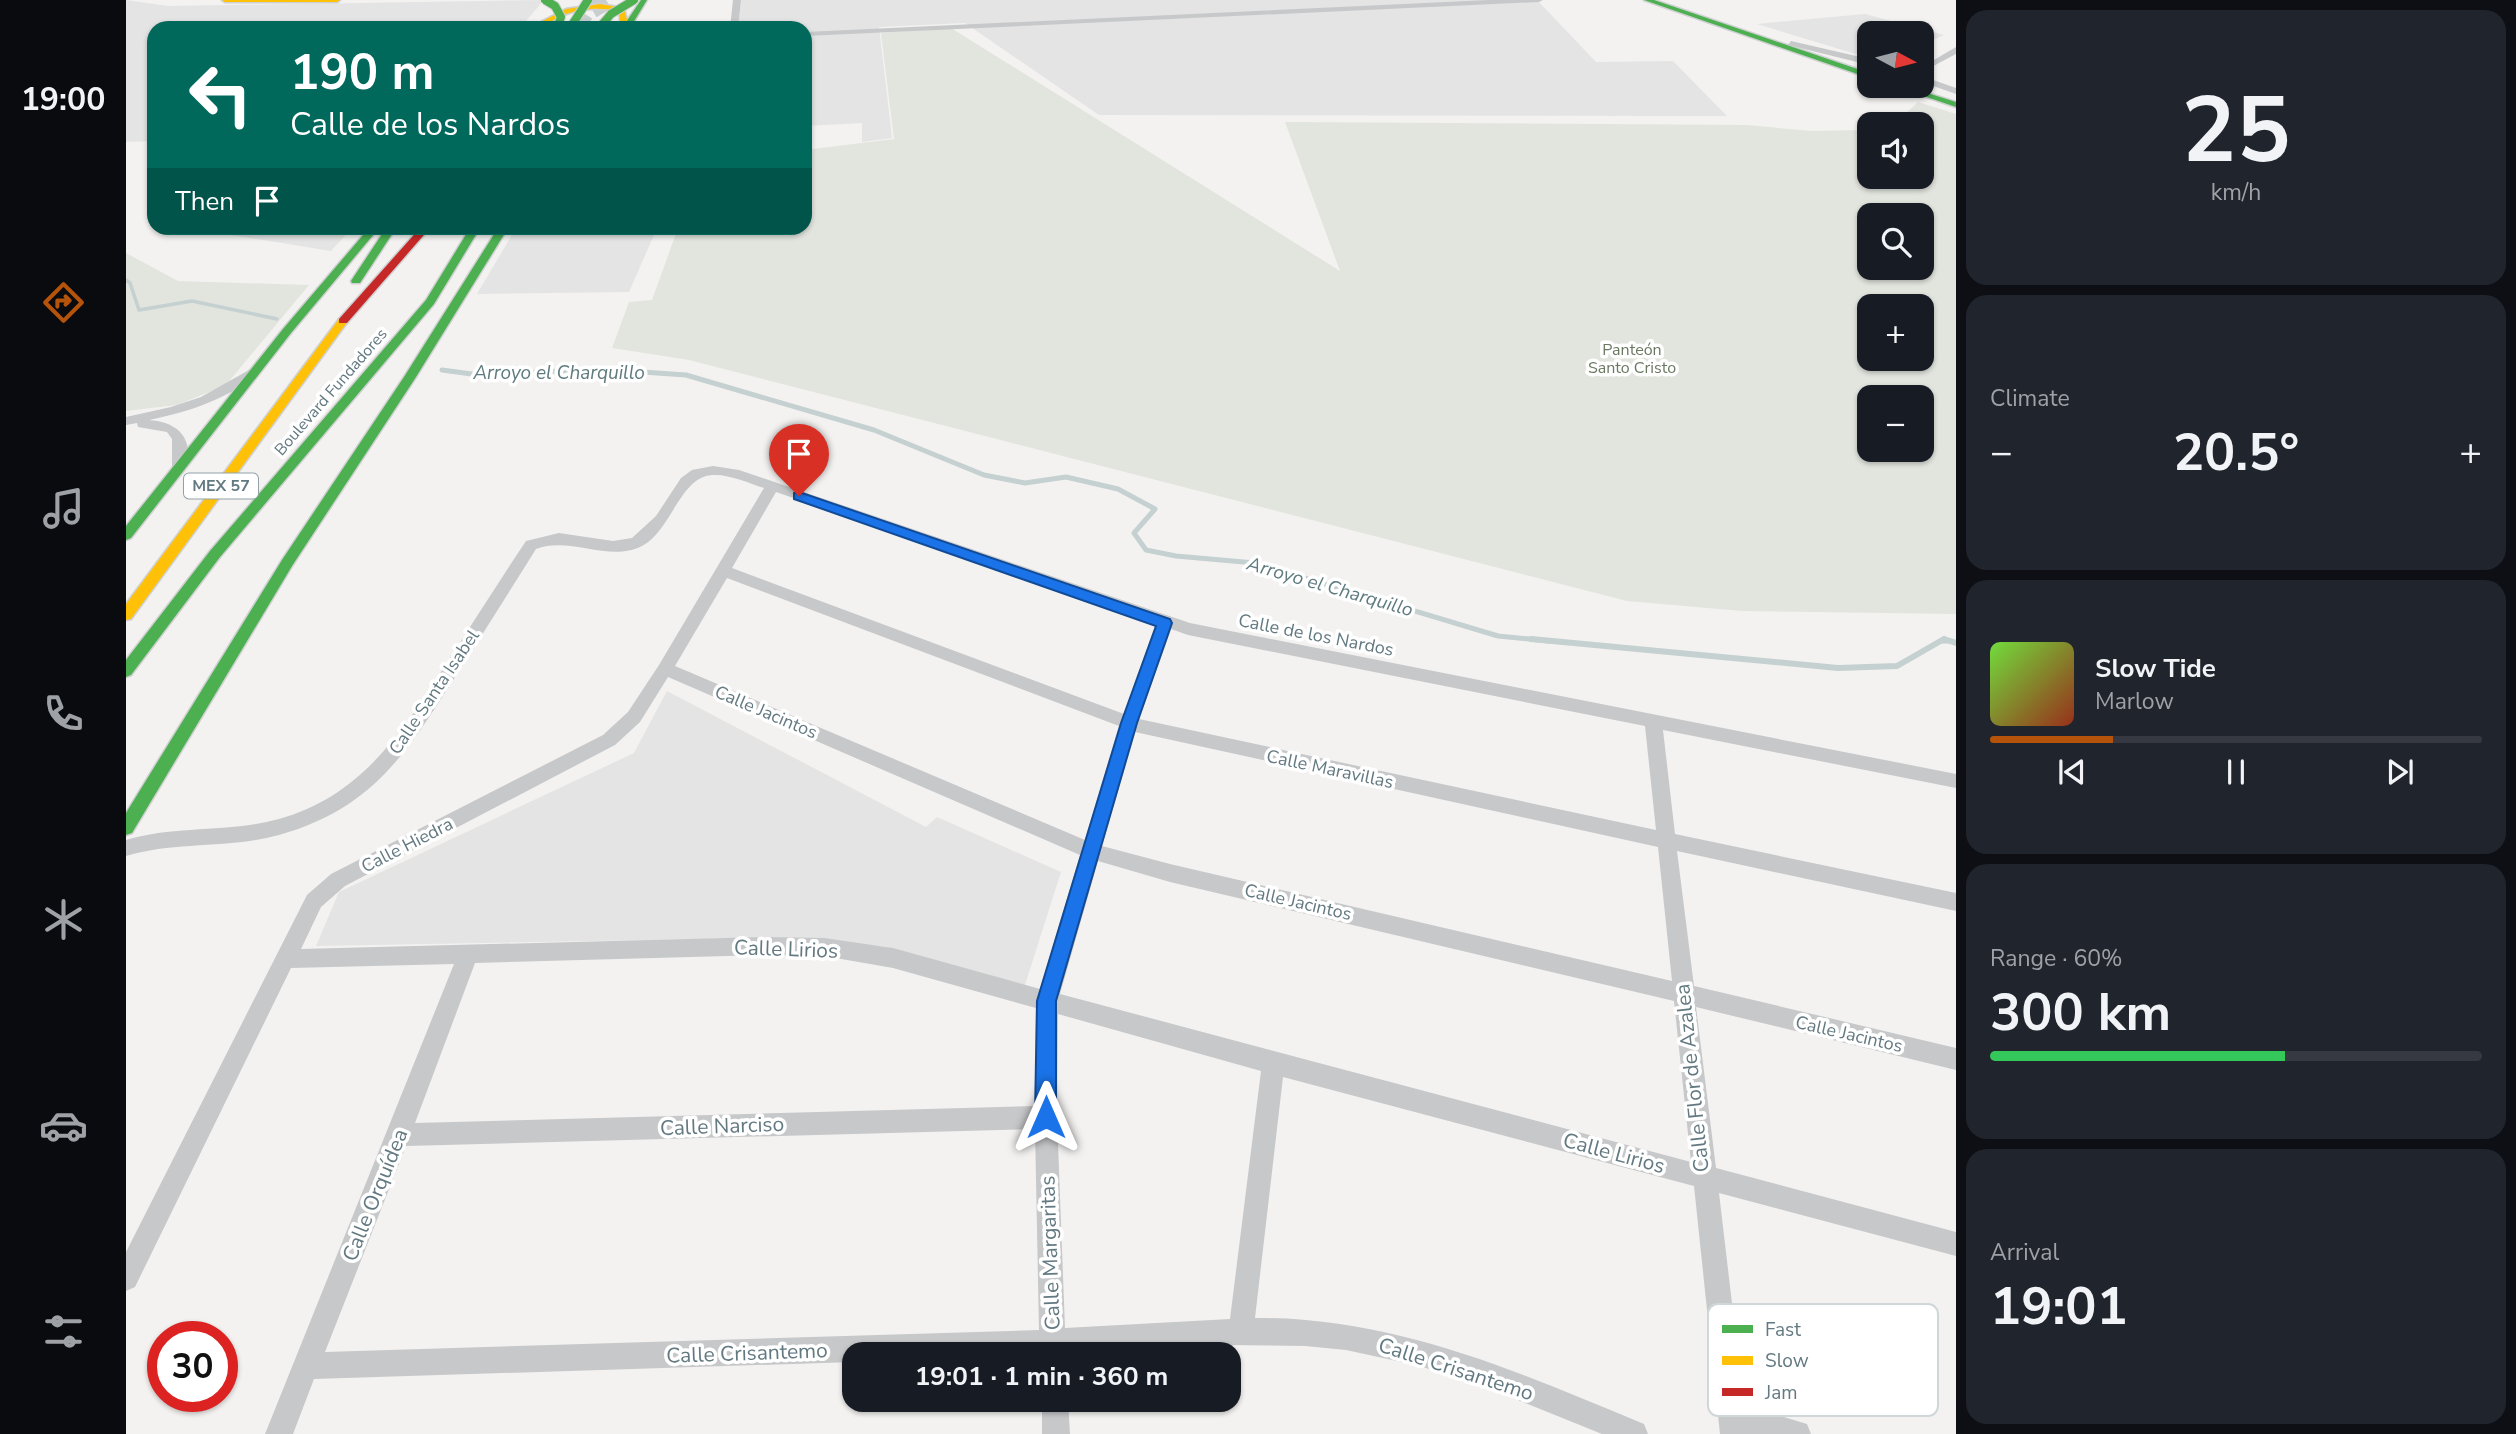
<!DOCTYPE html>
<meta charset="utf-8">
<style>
body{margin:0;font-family:"Nunito Sans",sans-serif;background:#20242c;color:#f1f3f6;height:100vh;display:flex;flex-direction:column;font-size:26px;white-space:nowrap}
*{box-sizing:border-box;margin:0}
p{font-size:23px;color:#9ea1a6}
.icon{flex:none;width:38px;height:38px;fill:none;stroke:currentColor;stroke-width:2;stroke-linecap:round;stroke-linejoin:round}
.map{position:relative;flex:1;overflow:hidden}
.panel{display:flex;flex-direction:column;gap:10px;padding:10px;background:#0d0f14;width:560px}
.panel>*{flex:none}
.top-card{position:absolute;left:21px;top:21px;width:665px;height:214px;border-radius:21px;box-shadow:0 2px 5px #0004;background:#00695c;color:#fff;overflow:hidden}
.needle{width:46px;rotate:97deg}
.buttons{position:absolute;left:1731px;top:21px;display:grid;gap:14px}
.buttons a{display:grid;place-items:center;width:77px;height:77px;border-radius:14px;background:#171b24;box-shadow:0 2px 5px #0004;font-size:35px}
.speed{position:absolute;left:21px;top:1321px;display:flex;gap:14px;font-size:35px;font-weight:700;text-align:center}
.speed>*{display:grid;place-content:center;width:91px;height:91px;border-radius:50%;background:#171b24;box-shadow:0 2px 5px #0004;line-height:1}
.speed .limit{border:10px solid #d22;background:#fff;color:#111}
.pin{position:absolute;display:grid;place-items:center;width:60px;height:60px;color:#fff;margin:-72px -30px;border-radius:50% 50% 50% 0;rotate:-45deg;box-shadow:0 0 7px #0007}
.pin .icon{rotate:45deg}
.me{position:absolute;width:77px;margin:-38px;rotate:0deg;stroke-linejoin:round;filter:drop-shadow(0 0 5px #0008)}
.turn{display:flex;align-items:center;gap:24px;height:147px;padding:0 28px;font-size:32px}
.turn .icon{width:91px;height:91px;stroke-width:2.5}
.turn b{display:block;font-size:49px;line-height:60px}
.then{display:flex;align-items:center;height:66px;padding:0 28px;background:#0003;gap:14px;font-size:26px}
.big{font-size:52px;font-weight:700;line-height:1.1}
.panel .tile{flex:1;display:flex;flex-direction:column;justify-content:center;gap:10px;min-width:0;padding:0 24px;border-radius:21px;background:#20242c}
.panel .dial{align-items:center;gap:0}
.dial b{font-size:91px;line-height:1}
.song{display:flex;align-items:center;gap:21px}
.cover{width:84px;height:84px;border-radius:10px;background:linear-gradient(135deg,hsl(100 70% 55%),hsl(10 70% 35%))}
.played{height:7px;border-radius:4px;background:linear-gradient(90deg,#b45309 25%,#363941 25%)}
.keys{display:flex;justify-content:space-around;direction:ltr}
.heat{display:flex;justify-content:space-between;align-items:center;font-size:38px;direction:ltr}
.charge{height:10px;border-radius:5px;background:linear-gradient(90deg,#34c759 60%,#363941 0)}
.trip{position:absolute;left:716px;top:1342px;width:399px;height:70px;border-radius:21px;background:#171b24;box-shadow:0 2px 5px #0004;font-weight:700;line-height:70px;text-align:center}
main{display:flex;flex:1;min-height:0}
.tabs{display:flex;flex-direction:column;width:126px;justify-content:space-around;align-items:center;background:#090b0e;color:#9ea1a6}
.tabs .icon{width:49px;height:49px}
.tabs .on{color:#b45309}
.tabs b{font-size:32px;color:#f1f3f6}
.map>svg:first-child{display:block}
.built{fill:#e3e4e3}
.green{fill:#e2e4de;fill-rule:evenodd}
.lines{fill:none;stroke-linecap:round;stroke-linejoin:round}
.stream-far2{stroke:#c5d0d1;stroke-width:3.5}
.stream-far1{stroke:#c5d0d1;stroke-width:5}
.stream{stroke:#c5d0d1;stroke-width:6}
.highway-tunnel{stroke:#c8cecf;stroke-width:17;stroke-dasharray:17 8;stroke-linecap:butt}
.fast-casing{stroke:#cfd0d1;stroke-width:3}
.slow-casing{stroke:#cfd0d1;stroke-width:3}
.jam-casing{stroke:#cfd0d1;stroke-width:3}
.street{fill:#c7c8c9;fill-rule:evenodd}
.fast{fill:#4caf50;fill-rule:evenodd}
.slow{fill:#ffc107;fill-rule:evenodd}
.jam{fill:#c62828;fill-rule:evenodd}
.fast-bridge-casing{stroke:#cfd0d0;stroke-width:10;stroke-linecap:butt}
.fast-bridge{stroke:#4caf50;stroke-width:8}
.route{fill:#1a73e8;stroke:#114b97;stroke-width:2}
.labels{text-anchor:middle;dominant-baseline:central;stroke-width:7;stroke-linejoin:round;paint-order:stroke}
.far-park-label{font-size:16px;fill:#6a7862;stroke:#fff}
.far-street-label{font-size:16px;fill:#637981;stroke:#fff}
.shield{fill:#fff;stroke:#92a1a7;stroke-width:2}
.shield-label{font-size:16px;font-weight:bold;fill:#637981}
.street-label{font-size:18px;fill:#637981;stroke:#fff}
.water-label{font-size:19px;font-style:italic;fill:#5f7b7f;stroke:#fff}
.near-street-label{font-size:21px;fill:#637981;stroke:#fff}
.key{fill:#fff;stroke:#d0d7d9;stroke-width:2}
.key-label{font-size:19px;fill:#637981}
</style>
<main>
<nav class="tabs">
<b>19:00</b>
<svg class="icon on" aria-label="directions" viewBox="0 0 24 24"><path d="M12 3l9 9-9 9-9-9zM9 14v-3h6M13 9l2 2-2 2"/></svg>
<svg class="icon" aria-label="music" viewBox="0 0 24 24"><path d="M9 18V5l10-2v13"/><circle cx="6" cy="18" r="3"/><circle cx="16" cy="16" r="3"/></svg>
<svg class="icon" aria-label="phone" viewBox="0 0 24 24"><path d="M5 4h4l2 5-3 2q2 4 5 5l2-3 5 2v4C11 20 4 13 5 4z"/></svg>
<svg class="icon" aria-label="climate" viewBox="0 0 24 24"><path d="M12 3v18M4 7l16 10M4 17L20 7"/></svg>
<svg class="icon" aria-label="car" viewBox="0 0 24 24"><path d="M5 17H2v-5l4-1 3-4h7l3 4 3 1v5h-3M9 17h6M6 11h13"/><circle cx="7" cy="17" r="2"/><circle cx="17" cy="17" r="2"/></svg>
<svg class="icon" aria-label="filters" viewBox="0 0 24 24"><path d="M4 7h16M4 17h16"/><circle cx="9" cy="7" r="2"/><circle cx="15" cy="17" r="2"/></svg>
</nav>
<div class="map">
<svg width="1830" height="1434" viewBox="0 0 1830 1434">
<rect width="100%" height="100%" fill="#f3f2f1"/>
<!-- built -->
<path class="built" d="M0,0l42,6 376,-6 -24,28h-366v113l-28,1z
M615,0h796l59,62 77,-1 54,55 -628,-1 -134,-92 -86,4 13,111 -30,4v-19l-57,3v-98h-67z
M1739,14l79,21 -22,10v-12h-53v25l-112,-34z
M62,228h164l-21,23z
M390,228h141l-28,64 -152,2z
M541,691l259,136 11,-10 124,55 -37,116 -141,-42 -126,-8 -441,8 23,-54 295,-139z"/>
<!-- green -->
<path class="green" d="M825,28l389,243 -55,-149 462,3 64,6 51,-1h7v47h53v-53h-22l2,-7 16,-15 38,12v500l-214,-3 -115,-10 -938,-241 -77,-12 17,-46 23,-2 26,-72h127v-78l89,-11 -13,-106zM1743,215h53v53h-53zM1743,306h53v53h-53zM1743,397h53v53h-53z
M0,253l52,28 131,4 -83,100 -49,20 -51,6z"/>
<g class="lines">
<!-- stream-far2 -->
<path class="stream-far2" d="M0,280l4,3 9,27 53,-9 85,18
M316,370l12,2
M419,372l54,-3 39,3"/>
<!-- stream-far1 -->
<path class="stream-far1" d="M316,370l37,5 101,-5
M487,370l73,5 188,55 110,45 41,8 41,-6 52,12 37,20 -21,24 12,17 30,6 79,7 243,73 51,5
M1815,641h8"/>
<!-- stream -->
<path class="stream" d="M1405,639l307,29 59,-2 47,-27
M1818,639l12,4"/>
<!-- highway-tunnel -->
<path class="highway-tunnel" d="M450,28l9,-14 24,-14"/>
<defs>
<path id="fast" d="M515,0h6l-17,28h-8z
M1518,0h10l215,73v5z
M1768,86h11l51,16v5z
M243,228h10l-88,105 -160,205 -5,2v-14l157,-197z
M260,228h10l-36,55h-8l-1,-2z
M344,228h10l-46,76 -214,253 -89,118 -5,2v-17l84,-109 216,-251z
M372,228h10l-92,149 -124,189 -160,267 -6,2v-22l156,-253 122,-183z"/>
<path id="slow" d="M96,0h118l-3,2h-112z
M474,4l24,4 5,20h-8l-2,-17c-20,-4 -39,-3 -58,5 -9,4 -17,12 -26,9l31,-16z
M213,319l9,2 -217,298 -5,1v-16z"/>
<path id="jam" d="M294,228h10l-83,95h-8v-4z"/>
</defs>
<!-- fast casing -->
<use href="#fast" class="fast-casing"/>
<!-- slow casing -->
<use href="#slow" class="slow-casing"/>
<!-- jam casing -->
<use href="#jam" class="jam-casing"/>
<!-- street -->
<path class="street" d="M607,0h8l-3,28h-8z
M1363,0h54l-4,2 -734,34v-4z
M1665,41l78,18v6l-81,-20z
M1830,47v7l-34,18v-5z
M1796,76l34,12v6l-34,-12z
M123,370l5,1v6c-32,24 -66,35 -105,43 31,2 47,21 35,51l-5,1 -7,-4v-29l-5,-7 -29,-5 -1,-4 -11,2v-8l45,-10 30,-10z
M587,466l26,4 451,153 766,151v14l-293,-58 12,104 281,59v18l-279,-60 17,135 262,62v22l-260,-63 20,161 240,64v24l-237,-63 25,212 63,19 4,10h-91l-26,-248 -411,-109 -28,241c139,-1 264,54 389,106l4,10h-46l-109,-44 -73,-24 -74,-16 -41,-4 -84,-1 -155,9h-212v8l-540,17 -21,55h-28l189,-470 -163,4 -156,319 -9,4v-39l181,-357 24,-21 272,-139 25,-23 31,-47 105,-177c-16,-5 -34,-14 -52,-13 -32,2 -41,56 -70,71 -33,17 -71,-10 -106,3 -25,40 -51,81 -77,122 -50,78 -84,137 -180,164 -50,14 -103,6 -153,21v-16c50,-15 103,-7 153,-21 86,-24 126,-92 171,-161 25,-39 50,-78 76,-117l33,-8 54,8 19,-3 24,-22 25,-38 11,-8zM650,492l380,132 -32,90 -392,-146zM601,578l392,148 -34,114 -410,-174zM1045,629l17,6 457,91 11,104 -517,-111zM542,677l412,178 -40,134 -147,-41 -69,-10 -58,-1 -465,12 20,-42 24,-21 270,-141 25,-23zM1009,732l523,115 14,134 -502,-117 -68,-18zM972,861l72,21 504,119 17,161 -631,-168zM640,955l58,1 69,12 143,40 -1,98 -620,17 60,-160zM932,1014l203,57 -31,248 -165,9 -8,-211zM909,1129l4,201 -714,22 81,-206z
M916,1400h26l2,34h-28z"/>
<!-- fast -->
<use href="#fast" class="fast"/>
<!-- slow -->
<use href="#slow" class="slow"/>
<!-- jam -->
<use href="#jam" class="jam"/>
<defs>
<path id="fast-bridge" d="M419,0l10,6 6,11 -4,11
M444,28l18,-28
M473,28l12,-14 23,-14"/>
</defs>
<!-- fast-bridge casing -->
<use href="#fast-bridge" class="fast-bridge-casing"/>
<!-- fast-bridge -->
<use href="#fast-bridge" class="fast-bridge"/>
</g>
<!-- route -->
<path class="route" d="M673,492l371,127 2,4 -35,100 -81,278v116l-3,7 -7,3 -8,-3 -3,-7 2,-116 84,-278 35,-97 -362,-127v-6z"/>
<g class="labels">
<!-- far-park labels -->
<g class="far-park-label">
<text x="1506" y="350">Panteón<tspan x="1506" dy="18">Santo Cristo</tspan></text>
</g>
<!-- far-street labels -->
<g class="far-street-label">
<text transform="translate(205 392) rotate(-49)">Boulevard Fundadores</text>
</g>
<!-- shield labels -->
<rect class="shield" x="58" y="473.5" width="74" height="25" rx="5"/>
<g class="shield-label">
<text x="95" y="486">MEX 57</text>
</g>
<!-- street labels -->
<g class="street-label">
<text transform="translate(1190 635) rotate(11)">Calle de los Nardos</text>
<text transform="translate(308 692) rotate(-56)">Calle Santa Isabel</text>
<text transform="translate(640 712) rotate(23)">Calle Jacintos</text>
<text transform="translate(1204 769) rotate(12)">Calle Maravillas</text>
<text transform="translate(281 845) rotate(-27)">Calle Hiedra</text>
<text transform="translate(1172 902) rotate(13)">Calle Jacintos</text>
<text transform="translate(1723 1034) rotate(13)">Calle Jacintos</text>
</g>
<!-- water labels -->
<g class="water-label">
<text x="433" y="373">Arroyo el Charquillo</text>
<text transform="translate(1204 587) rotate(16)">Arroyo el Charquillo</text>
</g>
<!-- near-street labels -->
<g class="near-street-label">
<text transform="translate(660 949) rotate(2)">Calle Lirios</text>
<text transform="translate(1566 1078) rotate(-96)">Calle Flor de Azalea</text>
<text transform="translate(596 1126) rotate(-2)">Calle Narciso</text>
<text transform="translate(1488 1153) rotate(15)">Calle Lirios</text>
<text transform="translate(249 1195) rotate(-68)">Calle Orquídea</text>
<text transform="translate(924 1253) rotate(-92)">Calle Margaritas</text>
<text transform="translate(621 1353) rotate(-2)">Calle Crisantemo</text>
<text transform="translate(1330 1369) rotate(18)">Calle Crisantemo</text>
</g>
</g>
<!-- legend -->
<rect x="1582" y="1304" width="230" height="112" rx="10" class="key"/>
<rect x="1596" y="1325" width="31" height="8" fill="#4caf50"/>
<rect x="1596" y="1356" width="31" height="9" fill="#ffc107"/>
<rect x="1596" y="1388" width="31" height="8" fill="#c62828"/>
<g class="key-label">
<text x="1639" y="1336">Fast</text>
<text x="1639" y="1367">Slow</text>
<text x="1639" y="1399">Jam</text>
</g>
</svg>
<div class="buttons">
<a><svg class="needle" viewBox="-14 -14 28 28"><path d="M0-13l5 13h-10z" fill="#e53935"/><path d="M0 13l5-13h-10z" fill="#9ea1a6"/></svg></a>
<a><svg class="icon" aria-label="sound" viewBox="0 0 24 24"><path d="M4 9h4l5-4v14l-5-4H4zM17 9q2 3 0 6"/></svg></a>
<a><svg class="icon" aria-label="search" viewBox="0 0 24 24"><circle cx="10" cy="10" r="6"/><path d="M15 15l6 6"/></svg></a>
<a>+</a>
<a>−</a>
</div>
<div class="speed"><div class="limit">30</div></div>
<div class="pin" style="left:673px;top:496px;background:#d93025"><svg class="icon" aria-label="arrive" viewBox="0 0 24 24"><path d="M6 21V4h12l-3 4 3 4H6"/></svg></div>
<svg class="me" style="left:920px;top:1117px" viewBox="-20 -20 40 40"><path d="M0-17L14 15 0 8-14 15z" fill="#1a73e8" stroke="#fff" stroke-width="4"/></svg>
<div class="trip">19:01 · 1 min · 360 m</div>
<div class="top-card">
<div class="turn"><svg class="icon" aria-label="left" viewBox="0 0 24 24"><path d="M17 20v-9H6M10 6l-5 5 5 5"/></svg><div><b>190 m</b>Calle de los Nardos</div></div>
<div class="then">Then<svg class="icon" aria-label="arrive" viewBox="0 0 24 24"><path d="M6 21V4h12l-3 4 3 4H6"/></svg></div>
</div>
</div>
<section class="panel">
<div class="tile dial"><b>25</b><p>km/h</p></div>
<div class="tile"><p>Climate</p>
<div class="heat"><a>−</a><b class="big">20.5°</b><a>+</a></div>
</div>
<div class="tile">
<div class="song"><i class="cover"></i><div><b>Slow Tide</b><p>Marlow</p></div></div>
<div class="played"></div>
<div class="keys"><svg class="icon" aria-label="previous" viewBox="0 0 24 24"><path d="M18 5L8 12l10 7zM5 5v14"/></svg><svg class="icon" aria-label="pause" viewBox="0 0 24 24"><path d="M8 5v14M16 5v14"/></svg><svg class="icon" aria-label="next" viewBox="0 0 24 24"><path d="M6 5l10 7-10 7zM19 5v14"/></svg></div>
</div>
<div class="tile"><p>Range · 60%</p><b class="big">300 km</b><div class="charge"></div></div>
<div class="tile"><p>Arrival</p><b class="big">19:01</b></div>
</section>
</main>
